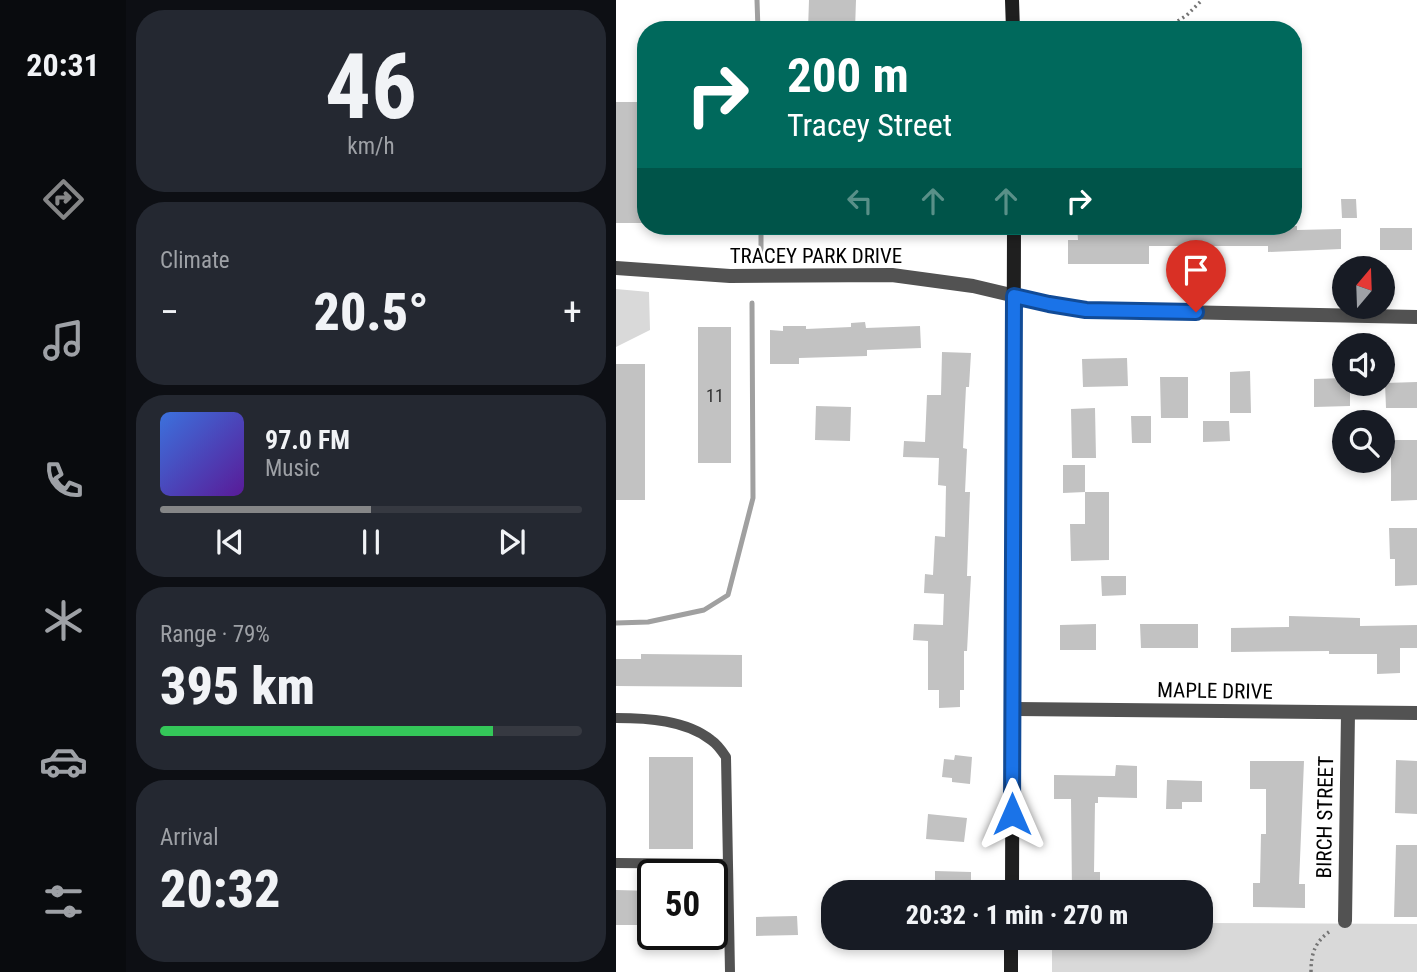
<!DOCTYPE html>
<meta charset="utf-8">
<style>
body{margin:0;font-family:"Roboto Condensed",sans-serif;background:#242831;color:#f1f3f6;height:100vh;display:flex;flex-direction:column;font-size:26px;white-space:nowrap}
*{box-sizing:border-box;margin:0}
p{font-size:23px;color:#9ea1a6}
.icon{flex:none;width:38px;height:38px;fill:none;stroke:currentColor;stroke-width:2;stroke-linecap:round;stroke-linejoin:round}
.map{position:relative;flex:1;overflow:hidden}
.details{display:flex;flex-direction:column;gap:10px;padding:10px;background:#0d0f14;width:490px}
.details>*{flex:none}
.top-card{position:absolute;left:21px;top:21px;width:665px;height:214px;border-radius:28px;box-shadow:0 4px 10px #0003;background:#00695c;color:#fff;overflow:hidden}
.needle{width:46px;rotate:19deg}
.tools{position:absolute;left:716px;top:256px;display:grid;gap:14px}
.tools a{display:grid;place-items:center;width:63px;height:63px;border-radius:50%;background:#171b24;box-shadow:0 4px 10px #0003;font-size:35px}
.speed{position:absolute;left:21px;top:859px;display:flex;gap:14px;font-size:35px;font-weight:700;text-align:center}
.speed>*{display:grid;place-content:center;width:91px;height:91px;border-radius:50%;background:#171b24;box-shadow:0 4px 10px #0003;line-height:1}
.speed .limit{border:4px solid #111;border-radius:10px;background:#fff;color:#111}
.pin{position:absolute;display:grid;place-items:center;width:60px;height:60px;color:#fff;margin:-72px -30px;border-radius:50% 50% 50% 0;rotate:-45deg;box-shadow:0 0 7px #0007}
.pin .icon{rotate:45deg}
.me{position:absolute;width:77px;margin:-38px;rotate:0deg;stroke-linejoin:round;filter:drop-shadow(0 0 5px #0008)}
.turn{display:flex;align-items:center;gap:24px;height:147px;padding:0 35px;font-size:32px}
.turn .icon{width:91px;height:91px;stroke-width:2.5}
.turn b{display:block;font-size:49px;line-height:60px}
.lanes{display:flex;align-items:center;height:66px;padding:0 35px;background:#0003;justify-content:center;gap:35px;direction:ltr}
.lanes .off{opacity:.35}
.big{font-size:52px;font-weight:800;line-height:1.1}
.details .tile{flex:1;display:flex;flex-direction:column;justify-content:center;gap:10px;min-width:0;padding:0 24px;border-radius:28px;background:#242831}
.details .dial{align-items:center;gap:0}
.dial b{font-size:91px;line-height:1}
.song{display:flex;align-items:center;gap:21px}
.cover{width:84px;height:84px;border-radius:10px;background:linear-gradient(135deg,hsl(220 70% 55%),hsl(270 70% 35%))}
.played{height:7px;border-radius:4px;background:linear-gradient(90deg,#858687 50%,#363941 50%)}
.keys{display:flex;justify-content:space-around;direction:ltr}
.heat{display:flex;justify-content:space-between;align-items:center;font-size:38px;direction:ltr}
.charge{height:10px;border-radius:5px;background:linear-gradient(90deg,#34c759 79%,#363941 0)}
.trip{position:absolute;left:205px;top:880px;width:392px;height:70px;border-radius:28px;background:#171b24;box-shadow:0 4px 10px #0003;font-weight:800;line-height:70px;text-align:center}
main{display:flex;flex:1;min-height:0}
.dock{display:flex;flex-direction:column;width:126px;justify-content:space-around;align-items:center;background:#090b0e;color:#9ea1a6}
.dock .icon{width:49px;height:49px}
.dock .active{color:#858687}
.dock b{font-size:32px;color:#f1f3f6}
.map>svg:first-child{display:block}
.green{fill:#d9d9d9}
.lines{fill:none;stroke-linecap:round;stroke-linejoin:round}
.stream{stroke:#a0a0a0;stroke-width:5}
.building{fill:#c2c2c2}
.path{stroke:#747474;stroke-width:3.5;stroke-dasharray:2 3.5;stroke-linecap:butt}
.service{stroke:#525252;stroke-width:10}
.minor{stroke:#525252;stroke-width:14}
.tertiary{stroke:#525252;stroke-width:14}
.secondary{stroke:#1f1f1f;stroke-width:14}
.route-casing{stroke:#114b97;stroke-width:18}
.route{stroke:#1a73e8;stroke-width:12}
.labels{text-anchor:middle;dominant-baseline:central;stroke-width:5;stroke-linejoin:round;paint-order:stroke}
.number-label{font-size:18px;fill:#303030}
.street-label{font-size:21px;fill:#000;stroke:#fff}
</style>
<main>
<nav class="dock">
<b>20:31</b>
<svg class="icon active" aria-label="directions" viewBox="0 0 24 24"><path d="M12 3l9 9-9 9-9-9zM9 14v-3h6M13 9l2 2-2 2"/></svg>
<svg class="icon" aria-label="music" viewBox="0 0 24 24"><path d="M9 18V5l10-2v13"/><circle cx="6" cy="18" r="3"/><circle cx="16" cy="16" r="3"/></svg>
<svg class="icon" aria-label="phone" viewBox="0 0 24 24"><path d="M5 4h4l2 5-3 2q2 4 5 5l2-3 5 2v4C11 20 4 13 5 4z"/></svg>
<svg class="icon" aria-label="climate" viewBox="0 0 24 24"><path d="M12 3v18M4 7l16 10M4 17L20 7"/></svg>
<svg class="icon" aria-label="car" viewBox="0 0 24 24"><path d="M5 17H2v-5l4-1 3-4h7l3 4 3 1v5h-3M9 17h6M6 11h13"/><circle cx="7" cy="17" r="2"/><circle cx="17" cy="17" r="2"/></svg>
<svg class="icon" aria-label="filters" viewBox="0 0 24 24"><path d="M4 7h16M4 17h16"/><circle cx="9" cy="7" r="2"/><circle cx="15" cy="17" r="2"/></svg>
</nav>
<section class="details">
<div class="tile dial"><b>46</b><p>km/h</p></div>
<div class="tile"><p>Climate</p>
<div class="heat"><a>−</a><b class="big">20.5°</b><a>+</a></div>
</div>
<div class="tile">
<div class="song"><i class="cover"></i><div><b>97.0 FM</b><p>Music</p></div></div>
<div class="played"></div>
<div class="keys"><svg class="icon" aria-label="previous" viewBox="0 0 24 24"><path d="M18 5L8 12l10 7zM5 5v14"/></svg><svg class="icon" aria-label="pause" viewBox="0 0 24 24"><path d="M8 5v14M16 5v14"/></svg><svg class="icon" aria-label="next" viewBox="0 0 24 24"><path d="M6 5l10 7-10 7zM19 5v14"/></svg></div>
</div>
<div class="tile"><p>Range · 79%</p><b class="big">395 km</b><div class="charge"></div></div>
<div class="tile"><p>Arrival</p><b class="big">20:32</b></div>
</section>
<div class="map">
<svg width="801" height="972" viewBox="0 0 801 972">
<rect width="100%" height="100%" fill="#fff"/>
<!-- green -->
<path class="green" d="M0,289l33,3 1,38 -34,17z
M585,923l216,1v48h-365v-34h148z"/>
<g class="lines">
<!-- stream -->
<path class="stream" d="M141,0l1,30
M145,226v27
M0,623l32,-1 56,-12 24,-15 25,-97 -1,-195"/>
</g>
<!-- building -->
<path class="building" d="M193,0h47l-1,30h-47z
M0,102h30v121h-30z
M725,199h15l1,19h-15z
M461,226h23v3l63,-1v-2h134v4l44,-1v20l-73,3v-6h-119v18h-81v-24h10z
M764,228h32v22h-32z
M249,322l1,6 54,-2 1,22 -54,2v6l-68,2v6h-29v-34l13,1v-5h23v3l45,-2v-4z
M82,327h33v136h-33z
M326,352l29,1 -2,34h-3l-3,61 4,1 -2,43h5l-3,84h4l-4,75h-3v39h-4v17l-21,1v-18h-11v-49l-15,-1 1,-16 29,1 1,-31 -20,-1 1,-19 8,1 2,-39 10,1 1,-51 -8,-1 1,-27 -36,-1 1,-16 21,1 2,-47h14z
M511,358l1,28 -45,1 -1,-28z
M0,364h29v136h-29z
M634,371l1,42h-21v-41z
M544,377h28v41h-27z
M728,378v5h6v23l-36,1v-28z
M801,382v26h-31l-1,-25z
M200,406l35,1 -1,34 -35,-1z
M479,408l1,50h-24l-1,-49z
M515,416h20v27h-19z
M587,421h26l1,20 -27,1z
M775,440h26v60l-26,1z
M447,465h22v27l-22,1z
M469,492h24v68l-38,1 -1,-37h15z
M773,528h28v57l-22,1v-27h-5z
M485,576h25v19l-24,1z
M673,616l71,2v8l57,-1v23h-17v25l-23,1v-20h-48v-3l-98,1v-24l58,-1z
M480,624v26h-36v-25z
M524,624h58v24h-57z
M25,654l101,1v32l-126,-1v-27h25z
M339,755l17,2 -2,27 -18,-2v-4l-10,-1 2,-18 10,1z
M33,757h44v92h-44z
M780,760l21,1v53l-22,-1z
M634,761h54l-5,123h6v24l-52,-1v-24h7l1,-49h5v-45h-16z
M500,765l21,1v32l-39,-1v6h-3l-1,69h6v20h-28l-1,-93h-17v-24l61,1z
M551,780l35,1v21h-20v7h-16z
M312,814l39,4 -3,24 -38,-3z
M780,845h21v72h-23z
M319,871l36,1v20h-36z
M0,890l37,1v34h-37z
M181,916l1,19 -42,1v-19z"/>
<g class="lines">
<!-- path -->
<path class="path" d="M548,30l23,-15 15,-15
M695,972c0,-19 4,-31 21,-42"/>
<!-- service -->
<path class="service" d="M0,718c31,0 70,2 95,22 6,4 11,11 15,17l4,215
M0,863l112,1"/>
<!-- minor -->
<path class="minor" d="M397,709l404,4
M729,921l3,-208"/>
<!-- tertiary -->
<path class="tertiary" d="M0,268l114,8 162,-1 81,11 76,18 37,6 331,7"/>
<!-- secondary -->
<path class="secondary" d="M396,0l1,30
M396,892l2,-666
M395,972v-34"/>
</g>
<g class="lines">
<defs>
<path id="route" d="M396,814l2,-518 35,8 37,6 110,2"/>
</defs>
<!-- route casing -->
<use href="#route" class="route-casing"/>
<!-- route -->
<use href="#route" class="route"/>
</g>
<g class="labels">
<!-- number labels -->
<g class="number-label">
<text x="99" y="395">11</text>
</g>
<!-- street labels -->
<g class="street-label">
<text x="200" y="256">TRACEY PARK DRIVE</text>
<text transform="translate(599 691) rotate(1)">MAPLE DRIVE</text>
<text transform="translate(709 817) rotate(-89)">BIRCH STREET</text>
</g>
</g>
</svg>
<div class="tools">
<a><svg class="needle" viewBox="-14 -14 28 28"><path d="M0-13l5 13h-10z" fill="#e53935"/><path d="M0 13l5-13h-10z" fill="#9ea1a6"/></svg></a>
<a><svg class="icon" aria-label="sound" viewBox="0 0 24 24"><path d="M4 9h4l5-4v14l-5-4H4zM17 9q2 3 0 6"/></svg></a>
<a><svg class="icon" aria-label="search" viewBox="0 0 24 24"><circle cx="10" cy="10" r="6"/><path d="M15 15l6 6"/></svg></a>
</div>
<div class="speed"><div class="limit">50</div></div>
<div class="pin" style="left:580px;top:312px;background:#d93025"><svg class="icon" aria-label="arrive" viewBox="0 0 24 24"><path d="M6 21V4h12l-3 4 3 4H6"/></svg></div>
<svg class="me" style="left:396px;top:814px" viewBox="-20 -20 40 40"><path d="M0-17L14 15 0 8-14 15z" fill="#1a73e8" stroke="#fff" stroke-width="4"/></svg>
<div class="trip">20:32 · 1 min · 270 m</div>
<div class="top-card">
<div class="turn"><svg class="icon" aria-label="right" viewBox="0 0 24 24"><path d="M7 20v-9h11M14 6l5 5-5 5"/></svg><div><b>200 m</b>Tracey Street</div></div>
<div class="lanes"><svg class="icon off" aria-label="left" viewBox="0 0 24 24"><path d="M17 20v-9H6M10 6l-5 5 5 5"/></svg><svg class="icon off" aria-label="ahead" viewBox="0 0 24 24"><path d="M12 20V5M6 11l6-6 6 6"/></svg><svg class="icon off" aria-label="ahead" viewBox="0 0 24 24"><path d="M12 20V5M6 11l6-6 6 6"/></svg><svg class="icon" aria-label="right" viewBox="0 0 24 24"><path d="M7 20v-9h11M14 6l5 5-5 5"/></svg></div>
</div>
</div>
</main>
